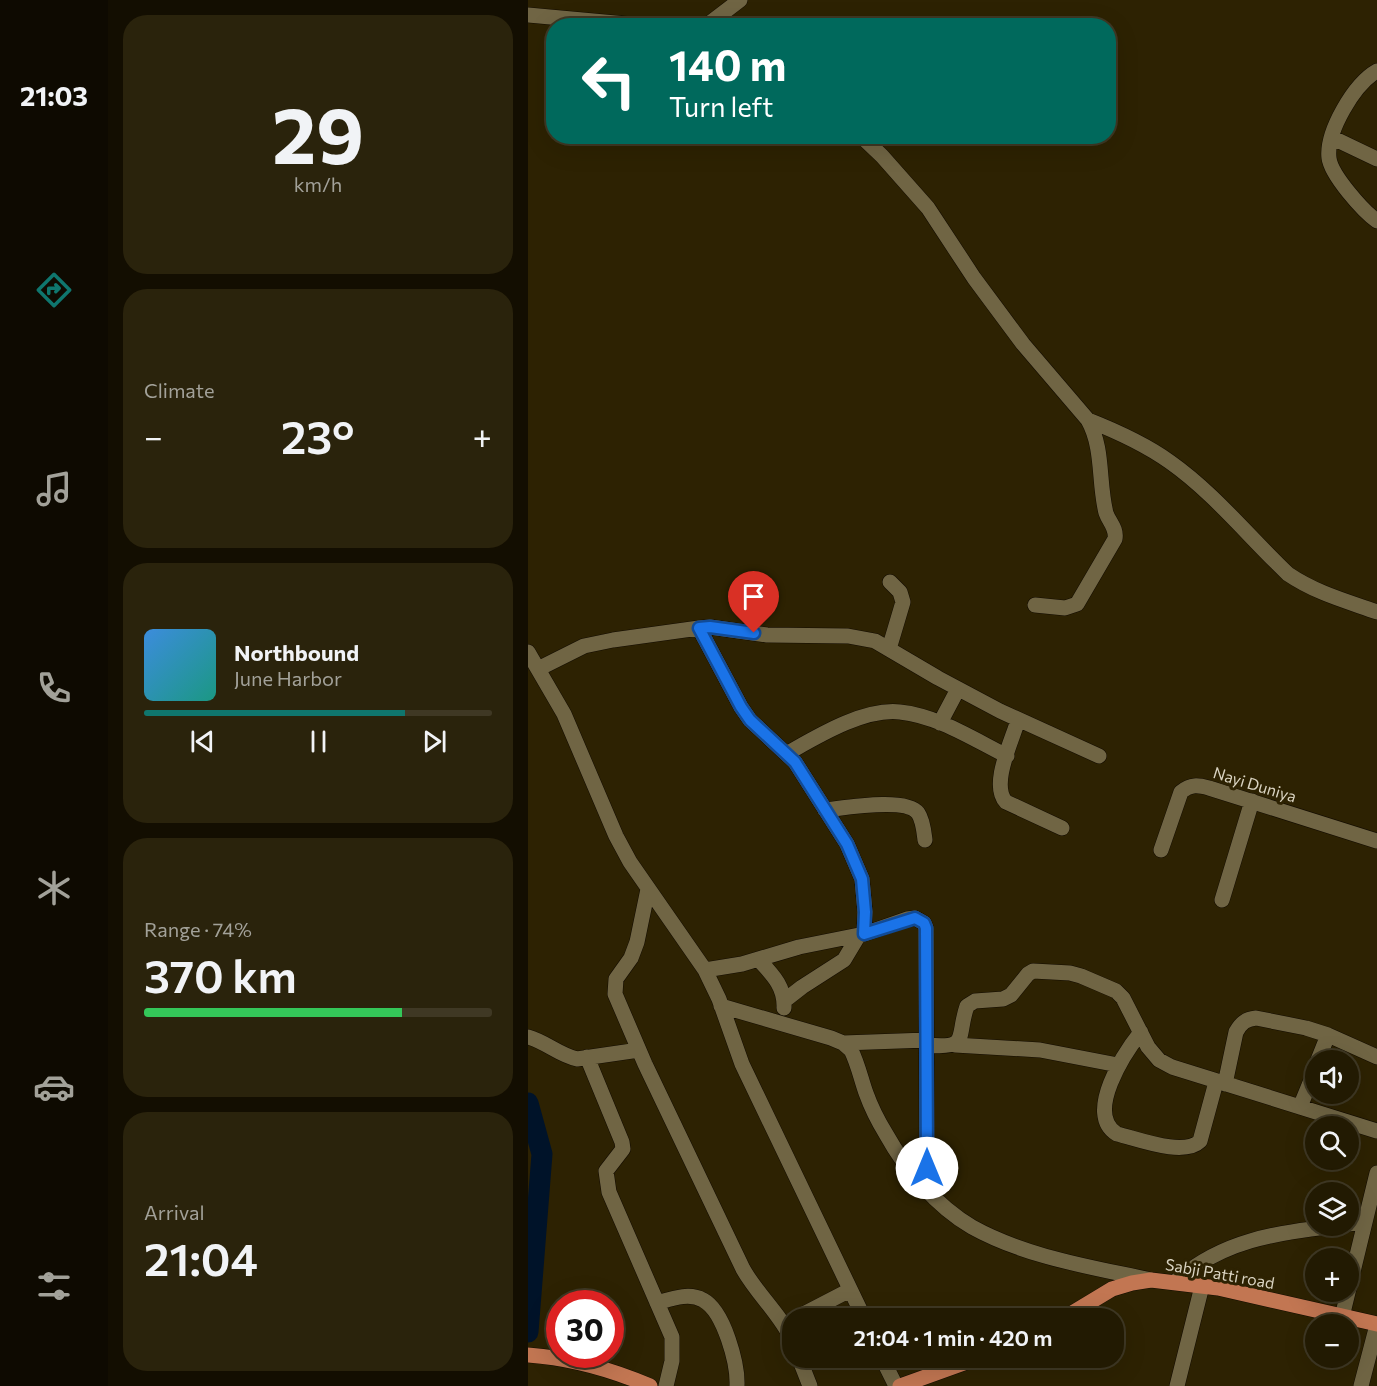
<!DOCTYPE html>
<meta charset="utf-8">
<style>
body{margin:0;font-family:Commissioner,sans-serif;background:#2a230c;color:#f1f3f6;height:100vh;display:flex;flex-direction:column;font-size:22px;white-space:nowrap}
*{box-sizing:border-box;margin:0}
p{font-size:20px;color:#a2a199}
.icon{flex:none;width:33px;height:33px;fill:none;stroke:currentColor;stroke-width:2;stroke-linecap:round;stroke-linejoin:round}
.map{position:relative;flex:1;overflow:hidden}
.panel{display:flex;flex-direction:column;gap:15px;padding:15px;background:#130e01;width:420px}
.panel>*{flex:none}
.banner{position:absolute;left:18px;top:18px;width:570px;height:126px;border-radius:24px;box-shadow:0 6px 24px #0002,0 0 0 2px #3f3824;background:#00695c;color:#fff;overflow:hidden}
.buttons{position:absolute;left:777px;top:1050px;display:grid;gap:12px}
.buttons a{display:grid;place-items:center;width:54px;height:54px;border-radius:50%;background:#221a02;box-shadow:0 6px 24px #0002,0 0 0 2px #3f3824;font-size:30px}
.speed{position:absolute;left:18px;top:1290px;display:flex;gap:12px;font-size:30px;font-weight:700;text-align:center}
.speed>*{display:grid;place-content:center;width:78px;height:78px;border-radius:50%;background:#221a02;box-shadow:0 6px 24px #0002,0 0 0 2px #3f3824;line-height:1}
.speed .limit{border:9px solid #d22;background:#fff;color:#111}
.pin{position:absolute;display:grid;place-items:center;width:51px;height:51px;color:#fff;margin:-62px -26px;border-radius:50% 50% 50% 0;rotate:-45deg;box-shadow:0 0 6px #0007}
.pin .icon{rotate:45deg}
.me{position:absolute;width:66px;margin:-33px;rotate:0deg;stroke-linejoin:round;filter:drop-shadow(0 0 4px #0008)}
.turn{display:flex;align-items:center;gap:21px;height:126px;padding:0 24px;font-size:27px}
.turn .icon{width:78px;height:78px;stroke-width:2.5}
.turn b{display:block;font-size:42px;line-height:51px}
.big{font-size:45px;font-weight:600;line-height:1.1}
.panel .tile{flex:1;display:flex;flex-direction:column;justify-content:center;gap:9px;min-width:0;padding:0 21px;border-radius:24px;background:#2a230c}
.panel .dial{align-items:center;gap:0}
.dial b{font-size:78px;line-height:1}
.song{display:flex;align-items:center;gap:18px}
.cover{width:72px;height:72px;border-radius:9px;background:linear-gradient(135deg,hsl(210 70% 55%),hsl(170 70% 35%))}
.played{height:6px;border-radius:3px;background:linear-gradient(90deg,#0f766e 75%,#3f3824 75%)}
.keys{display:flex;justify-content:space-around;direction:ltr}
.heat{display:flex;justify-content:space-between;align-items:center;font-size:33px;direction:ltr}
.charge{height:9px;border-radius:4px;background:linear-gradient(90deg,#34c759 74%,#3f3824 0)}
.trip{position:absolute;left:254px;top:1308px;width:342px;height:60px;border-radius:24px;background:#221a02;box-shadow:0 6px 24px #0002,0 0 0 2px #3f3824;font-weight:600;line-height:60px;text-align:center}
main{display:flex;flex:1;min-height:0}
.tabs{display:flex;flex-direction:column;width:108px;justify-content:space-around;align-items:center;background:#0e0a01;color:#a2a199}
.tabs .icon{width:42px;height:42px}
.tabs .current{color:#0f766e}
.tabs b{font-size:27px;color:#f1f3f6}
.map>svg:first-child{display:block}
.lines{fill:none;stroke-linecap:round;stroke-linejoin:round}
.river{stroke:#001329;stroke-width:21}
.minor-casing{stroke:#130c00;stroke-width:16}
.major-casing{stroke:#130c00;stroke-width:16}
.minor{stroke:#706544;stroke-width:15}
.major{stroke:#c27652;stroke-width:15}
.route-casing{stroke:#114b97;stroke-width:15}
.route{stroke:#1a73e8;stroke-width:10}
.labels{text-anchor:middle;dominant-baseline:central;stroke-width:6;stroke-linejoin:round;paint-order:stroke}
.street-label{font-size:16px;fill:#dad4c2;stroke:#2d2202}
</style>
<main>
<nav class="tabs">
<b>21:03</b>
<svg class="icon current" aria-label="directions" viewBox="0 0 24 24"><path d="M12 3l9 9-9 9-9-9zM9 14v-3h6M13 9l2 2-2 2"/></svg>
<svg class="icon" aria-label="music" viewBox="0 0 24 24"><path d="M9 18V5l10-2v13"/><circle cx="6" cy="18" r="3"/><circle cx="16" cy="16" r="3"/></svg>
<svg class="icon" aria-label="phone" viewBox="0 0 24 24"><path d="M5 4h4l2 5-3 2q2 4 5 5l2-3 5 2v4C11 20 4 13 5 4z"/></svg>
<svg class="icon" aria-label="climate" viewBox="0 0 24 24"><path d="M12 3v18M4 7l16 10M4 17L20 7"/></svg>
<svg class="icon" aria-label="car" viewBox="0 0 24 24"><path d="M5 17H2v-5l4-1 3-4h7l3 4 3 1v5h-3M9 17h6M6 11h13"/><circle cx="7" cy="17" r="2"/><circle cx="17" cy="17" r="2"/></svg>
<svg class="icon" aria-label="filters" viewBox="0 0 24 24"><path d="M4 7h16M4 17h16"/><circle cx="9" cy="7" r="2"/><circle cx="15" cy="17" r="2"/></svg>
</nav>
<section class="panel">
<div class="tile dial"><b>29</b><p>km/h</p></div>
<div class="tile"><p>Climate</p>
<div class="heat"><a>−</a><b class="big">23°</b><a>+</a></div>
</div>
<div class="tile">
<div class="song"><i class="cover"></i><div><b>Northbound</b><p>June Harbor</p></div></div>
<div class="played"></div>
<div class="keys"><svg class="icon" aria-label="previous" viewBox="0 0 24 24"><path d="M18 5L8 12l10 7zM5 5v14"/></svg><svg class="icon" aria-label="pause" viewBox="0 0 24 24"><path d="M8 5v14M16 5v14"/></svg><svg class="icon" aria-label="next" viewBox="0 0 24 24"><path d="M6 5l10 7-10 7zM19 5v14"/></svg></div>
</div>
<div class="tile"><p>Range · 74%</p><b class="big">370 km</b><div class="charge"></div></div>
<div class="tile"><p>Arrival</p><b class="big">21:04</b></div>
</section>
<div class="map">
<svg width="849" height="1386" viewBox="0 0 849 1386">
<rect width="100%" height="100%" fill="#2d2202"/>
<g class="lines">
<!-- river -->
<path class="river" d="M0,1103l14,51 -14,178"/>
<defs>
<path id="minor" d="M0,15l120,11
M178,26l34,-26
M849,71c-23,13 -51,61 -48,87 2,17 34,53 48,63
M333,136l21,20 46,52 46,70 49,66 65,76c16,29 10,61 18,93 3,9 11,15 9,26l-38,65 -12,4 -30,-3
M805,138l44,21
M560,420c28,11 57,24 82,42 44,31 79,75 118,112 28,19 58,27 89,38
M171,628l42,79 9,13 45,42 52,82 15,35 3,33 -1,22
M361,649l14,-47 -3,-10 -10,-10
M0,652l36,62 52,122 14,26 75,108 14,29 23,65 122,254
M10,669l46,-23 29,-6 86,-12 11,-1 57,8 81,1 27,5 63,37 62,33 99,45
M490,720c-6,21 -28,65 -12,82l56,26
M412,723l18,-34
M260,753c30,-17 76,-45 112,-41 38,4 73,27 107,44
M297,810c19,-2 81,-13 93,3 5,7 6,19 7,27
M633,850l20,-58c10,-8 17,-7 28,-4l168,53
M120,889l-11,53 -6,16 -15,21 -1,15 30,70 98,205c14,25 38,46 49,71
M694,900l30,-99
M231,960c14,15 26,27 25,48
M177,970l37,-6 57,-17 65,-13 43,-15 8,-1 9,5 2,5 1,262
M256,1001l18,-14 42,-27 15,-25
M193,1006l110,32 12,5 8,7c7,14 10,29 15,43 5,14 12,28 20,41 20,36 50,72 86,93 54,30 119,40 179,53
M613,1032c-16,20 -57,82 -24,102 21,5 67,23 83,7l16,-59
M0,1037c18,5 31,18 49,22l62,-9
M315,1043l84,-3
M399,1045c43,4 29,-7 40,-39l8,-5 28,-2 8,-4 17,-21 5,-3 37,2 11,3 35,15 7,7 25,49 11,13 13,7 205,64
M427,1045l85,5 78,15
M59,1057l35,85 1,7 -17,22 3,21 63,145v24l-6,25
M790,1060l10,-25
M697,1084l11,-52c5,-9 10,-13 20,-14l50,10 22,7 49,22
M772,1107l16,-39
M820,1224l17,-2
M647,1282c47,-42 101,-49 161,-56
M129,1303c14,-4 32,-11 46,-3 21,11 35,64 34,86
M814,1317l35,-144
M268,1318l54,-28
M271,1358l11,28
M354,1358l14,28
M649,1386l25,-100
M833,1386l16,-61"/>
<path id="major" d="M536,1318l48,-29 20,-6 19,-3 67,8 159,36
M0,1355c43,3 82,14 122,31
M372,1386l78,-28"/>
</defs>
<!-- minor casing -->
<use href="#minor" class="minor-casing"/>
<!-- major casing -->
<use href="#major" class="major-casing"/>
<!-- minor -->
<use href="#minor" class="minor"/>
<!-- major -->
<use href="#major" class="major"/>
</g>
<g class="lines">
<defs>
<path id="route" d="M226,633l-44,-6 -11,1 42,79 9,13 45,42 52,82 15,35 3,33 -1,22 51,-16 9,5 2,5 1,240"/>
</defs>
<!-- route casing -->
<use href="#route" class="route-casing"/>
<!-- route -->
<use href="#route" class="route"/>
</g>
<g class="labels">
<!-- street labels -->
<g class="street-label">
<text transform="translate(727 784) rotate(17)">Nayi Duniya</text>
<text transform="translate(692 1273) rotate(10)">Sabji Patti road</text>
</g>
</g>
</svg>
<div class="buttons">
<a><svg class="icon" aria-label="sound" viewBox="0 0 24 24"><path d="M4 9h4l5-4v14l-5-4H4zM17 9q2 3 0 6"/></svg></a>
<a><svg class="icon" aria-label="search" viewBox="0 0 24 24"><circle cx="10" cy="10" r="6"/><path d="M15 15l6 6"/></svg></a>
<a><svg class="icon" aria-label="layers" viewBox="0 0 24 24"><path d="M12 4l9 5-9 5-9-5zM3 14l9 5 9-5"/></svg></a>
<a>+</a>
<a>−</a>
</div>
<div class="speed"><div class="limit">30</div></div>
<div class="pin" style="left:226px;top:633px;background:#d93025"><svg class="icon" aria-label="arrive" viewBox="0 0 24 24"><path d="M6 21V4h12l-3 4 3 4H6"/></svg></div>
<svg class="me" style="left:399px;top:1168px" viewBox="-20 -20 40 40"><circle r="19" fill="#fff"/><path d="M0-13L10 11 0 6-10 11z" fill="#1a73e8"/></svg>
<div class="trip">21:04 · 1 min · 420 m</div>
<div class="banner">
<div class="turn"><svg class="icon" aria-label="left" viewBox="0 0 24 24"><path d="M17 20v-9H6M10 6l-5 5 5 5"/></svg><div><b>140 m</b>Turn left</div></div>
</div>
</div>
</main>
